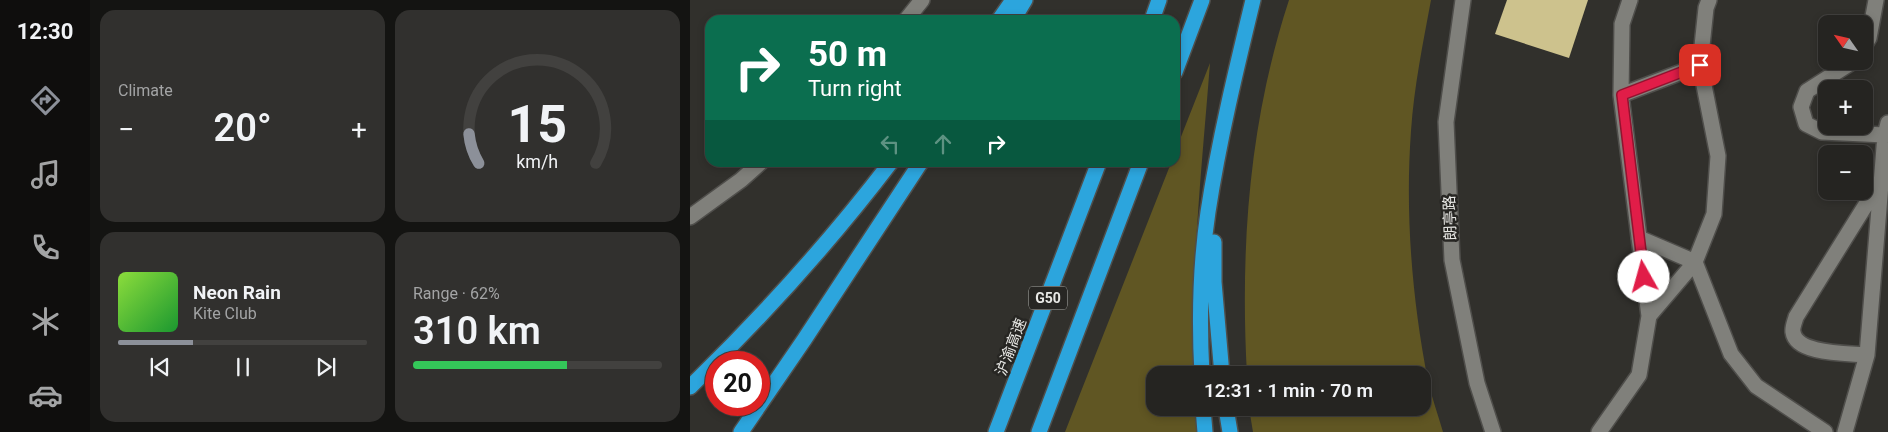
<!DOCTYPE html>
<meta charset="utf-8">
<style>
body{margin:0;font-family:Roboto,"Noto Sans SC",sans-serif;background:#31302e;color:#f1f3f6;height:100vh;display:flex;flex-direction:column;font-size:19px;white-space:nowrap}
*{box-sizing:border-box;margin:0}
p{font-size:16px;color:#a3a4a5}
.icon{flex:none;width:28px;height:28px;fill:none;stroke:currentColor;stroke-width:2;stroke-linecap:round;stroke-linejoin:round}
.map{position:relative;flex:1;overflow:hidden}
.panel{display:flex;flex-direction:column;gap:10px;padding:10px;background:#141412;width:600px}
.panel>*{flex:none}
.guide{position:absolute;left:15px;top:15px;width:475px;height:152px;border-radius:15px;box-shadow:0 2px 8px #0003,0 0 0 1px #42413f;background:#0b6e4f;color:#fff;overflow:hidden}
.needle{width:32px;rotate:304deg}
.tools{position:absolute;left:1128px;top:15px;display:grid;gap:10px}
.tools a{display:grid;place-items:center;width:55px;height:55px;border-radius:10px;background:#252421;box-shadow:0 2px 8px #0003,0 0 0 1px #42413f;font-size:25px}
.speed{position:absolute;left:15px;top:351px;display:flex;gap:10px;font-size:25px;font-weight:700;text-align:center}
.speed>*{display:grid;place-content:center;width:65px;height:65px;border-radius:50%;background:#252421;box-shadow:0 2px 8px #0003,0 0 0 1px #42413f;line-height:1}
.speed .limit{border:8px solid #d22;background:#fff;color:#111}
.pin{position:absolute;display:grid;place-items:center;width:42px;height:42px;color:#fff;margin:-21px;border-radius:10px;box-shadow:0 2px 8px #0006}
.me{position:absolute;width:55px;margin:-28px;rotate:353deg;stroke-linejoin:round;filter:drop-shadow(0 0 4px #0008)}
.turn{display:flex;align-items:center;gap:18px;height:105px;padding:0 20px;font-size:22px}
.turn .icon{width:65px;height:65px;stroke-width:2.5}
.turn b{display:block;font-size:35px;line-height:42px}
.lanes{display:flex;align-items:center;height:48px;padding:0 20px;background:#0003;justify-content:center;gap:25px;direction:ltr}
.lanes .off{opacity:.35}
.big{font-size:38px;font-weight:600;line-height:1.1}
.panel .tile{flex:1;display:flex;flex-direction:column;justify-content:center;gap:8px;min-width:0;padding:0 18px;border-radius:15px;background:#31302e}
.panel .dial{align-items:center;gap:0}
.dial svg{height:130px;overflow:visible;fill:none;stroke:#42413f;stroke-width:7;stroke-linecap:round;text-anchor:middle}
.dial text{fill:#f1f3f6;stroke:none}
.song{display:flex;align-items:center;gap:15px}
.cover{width:60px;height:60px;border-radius:8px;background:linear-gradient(135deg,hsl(90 70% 55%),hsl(130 70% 35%))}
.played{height:5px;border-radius:2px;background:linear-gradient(90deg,#8c9099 30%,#42413f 30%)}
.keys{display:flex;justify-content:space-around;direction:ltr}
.heat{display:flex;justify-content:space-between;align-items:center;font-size:28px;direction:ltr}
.charge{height:8px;border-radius:4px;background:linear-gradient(90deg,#34c759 62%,#42413f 0)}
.panel .tiles{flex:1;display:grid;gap:10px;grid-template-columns:repeat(2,1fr)}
.trip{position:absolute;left:456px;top:366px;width:285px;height:50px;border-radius:15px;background:#252421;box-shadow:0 2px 8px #0003,0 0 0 1px #42413f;font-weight:600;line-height:50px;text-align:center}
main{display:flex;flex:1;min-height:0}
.dock{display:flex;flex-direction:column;width:90px;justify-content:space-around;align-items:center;background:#0f0e0d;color:#a3a4a5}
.dock .icon{width:35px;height:35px}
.dock .on{color:#8c9099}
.dock b{font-size:22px;color:#f1f3f6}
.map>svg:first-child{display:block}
.forest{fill:#605623}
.building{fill:#cdc28d}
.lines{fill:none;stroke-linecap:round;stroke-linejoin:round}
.minor-casing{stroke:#4f4e4b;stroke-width:18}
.highway-casing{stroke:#4f4e4b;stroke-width:18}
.minor{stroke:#80807b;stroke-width:15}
.highway{stroke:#2ca5dd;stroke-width:15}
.route-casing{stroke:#92132f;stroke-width:12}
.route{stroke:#e11d48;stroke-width:9}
.labels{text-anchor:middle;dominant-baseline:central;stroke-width:5;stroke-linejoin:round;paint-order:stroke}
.shield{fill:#272623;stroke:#aeaeab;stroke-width:1}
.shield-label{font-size:14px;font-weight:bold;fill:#e8e8e5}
.street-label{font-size:15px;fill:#e8e8e5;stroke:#272623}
</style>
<main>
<nav class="dock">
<b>12:30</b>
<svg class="icon on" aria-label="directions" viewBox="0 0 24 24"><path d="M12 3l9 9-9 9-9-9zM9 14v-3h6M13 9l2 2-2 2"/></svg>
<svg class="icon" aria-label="music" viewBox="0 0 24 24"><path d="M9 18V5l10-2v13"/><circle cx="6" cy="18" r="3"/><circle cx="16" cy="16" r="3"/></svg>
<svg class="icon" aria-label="phone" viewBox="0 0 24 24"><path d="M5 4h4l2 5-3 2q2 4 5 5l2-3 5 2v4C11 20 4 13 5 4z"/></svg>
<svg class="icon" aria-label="climate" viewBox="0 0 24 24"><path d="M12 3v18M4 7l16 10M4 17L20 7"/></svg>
<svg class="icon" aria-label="car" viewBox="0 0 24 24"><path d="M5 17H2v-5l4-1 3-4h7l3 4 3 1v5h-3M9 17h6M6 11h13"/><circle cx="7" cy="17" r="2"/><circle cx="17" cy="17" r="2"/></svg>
</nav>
<section class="panel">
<div class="tiles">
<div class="tile"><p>Climate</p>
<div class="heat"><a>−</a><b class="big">20°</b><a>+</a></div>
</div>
<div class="tile dial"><svg viewBox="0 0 100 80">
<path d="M14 69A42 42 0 1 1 86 69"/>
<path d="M14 69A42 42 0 0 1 8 51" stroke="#8c9099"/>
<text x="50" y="56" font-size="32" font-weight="700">15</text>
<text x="50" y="72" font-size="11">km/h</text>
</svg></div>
<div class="tile">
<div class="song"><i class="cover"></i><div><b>Neon Rain</b><p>Kite Club</p></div></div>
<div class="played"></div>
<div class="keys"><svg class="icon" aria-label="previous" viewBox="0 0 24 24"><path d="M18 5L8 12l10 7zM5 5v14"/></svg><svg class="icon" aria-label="pause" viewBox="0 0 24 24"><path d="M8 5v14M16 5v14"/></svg><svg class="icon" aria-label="next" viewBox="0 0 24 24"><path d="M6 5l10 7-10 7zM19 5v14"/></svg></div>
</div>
<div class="tile"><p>Range · 62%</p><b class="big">310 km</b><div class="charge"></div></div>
</div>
</section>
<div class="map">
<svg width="1198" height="432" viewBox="0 0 1198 432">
<rect width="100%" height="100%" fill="#31302c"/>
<!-- forest -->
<path class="forest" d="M599,0h142c-8,43 -17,87 -20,131 -6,83 1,168 17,250 4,17 10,34 15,51h-190l-4,-24h173v-33h-175c-7,-127 2,-253 42,-375z
M520,63c-8,104 -20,208 -15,312h-40v33h41l2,24h-133l106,-269 4,-1v-10z"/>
<!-- building -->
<path class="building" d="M817,0h81l-19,58 -74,-24z"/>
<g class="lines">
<defs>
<path id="minor" d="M773,0l-17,122 6,138 25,123 16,49
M216,20l16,-20
M1174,46l5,-8 7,-38
M1164,61l-47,30 -6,16 5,17 16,8 63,3
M931,95l79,-30
M0,217l51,-37 20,-18
M949,238l56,24 36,92 25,32 69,46
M959,316l46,-54 19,-48 4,-58 -18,-91 6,-57 3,-8
M1177,355c-18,-2 -71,0 -74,-23 -1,-4 2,-11 3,-15l84,-135
M909,432l40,-57 10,-59 -28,-221 1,-71 8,-24
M1155,432l22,-77 18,-220 3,-12"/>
<path id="highway" d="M309,20l14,-20
M323,20l12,-20
M462,20l7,-20
M485,72l27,-72
M524,242v40l8,93
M512,375c-3,-54 -2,-109 6,-163 11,-72 28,-142 45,-212
M0,387c72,-70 140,-145 201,-225
M513,408l2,24
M536,408l4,24
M51,432l63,-92 117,-178
M306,432l103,-270
M349,432l102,-270"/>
</defs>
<!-- minor casing -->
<use href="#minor" class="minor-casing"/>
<!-- highway casing -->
<use href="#highway" class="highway-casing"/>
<!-- minor -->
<use href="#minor" class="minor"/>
<!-- highway -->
<use href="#highway" class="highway"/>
</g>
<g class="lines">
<defs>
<path id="route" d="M954,277l-22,-182 78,-30"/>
</defs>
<!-- route casing -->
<use href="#route" class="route-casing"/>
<!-- route -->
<use href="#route" class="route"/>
</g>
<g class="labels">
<!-- shield labels -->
<rect class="shield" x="339" y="286.5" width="38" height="23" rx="4"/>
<g class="shield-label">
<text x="358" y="298">G50</text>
</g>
<!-- street labels -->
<g class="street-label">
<text transform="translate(760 218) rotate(-92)">朗亭路</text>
<text transform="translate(321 347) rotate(-69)">沪渝高速</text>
</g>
</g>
</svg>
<div class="tools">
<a><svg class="needle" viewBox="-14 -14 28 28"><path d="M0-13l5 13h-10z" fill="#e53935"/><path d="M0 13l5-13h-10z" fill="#a3a4a5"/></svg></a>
<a>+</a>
<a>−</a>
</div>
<div class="speed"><div class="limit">20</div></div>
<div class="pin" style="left:1010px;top:65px;background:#d93025"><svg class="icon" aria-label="arrive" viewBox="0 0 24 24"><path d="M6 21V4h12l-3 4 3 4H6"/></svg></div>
<svg class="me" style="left:954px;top:277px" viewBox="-20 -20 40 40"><circle r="19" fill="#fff"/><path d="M0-13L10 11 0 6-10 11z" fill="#e11d48"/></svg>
<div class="trip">12:31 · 1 min · 70 m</div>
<div class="guide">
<div class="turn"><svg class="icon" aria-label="right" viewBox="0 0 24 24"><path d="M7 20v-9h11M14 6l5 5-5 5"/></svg><div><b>50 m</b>Turn right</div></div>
<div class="lanes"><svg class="icon off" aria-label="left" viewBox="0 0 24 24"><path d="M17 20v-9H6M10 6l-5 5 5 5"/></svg><svg class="icon off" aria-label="ahead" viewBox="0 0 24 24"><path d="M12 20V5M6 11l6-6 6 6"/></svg><svg class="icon" aria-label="right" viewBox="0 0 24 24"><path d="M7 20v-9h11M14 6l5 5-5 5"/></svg></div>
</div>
</div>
</main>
